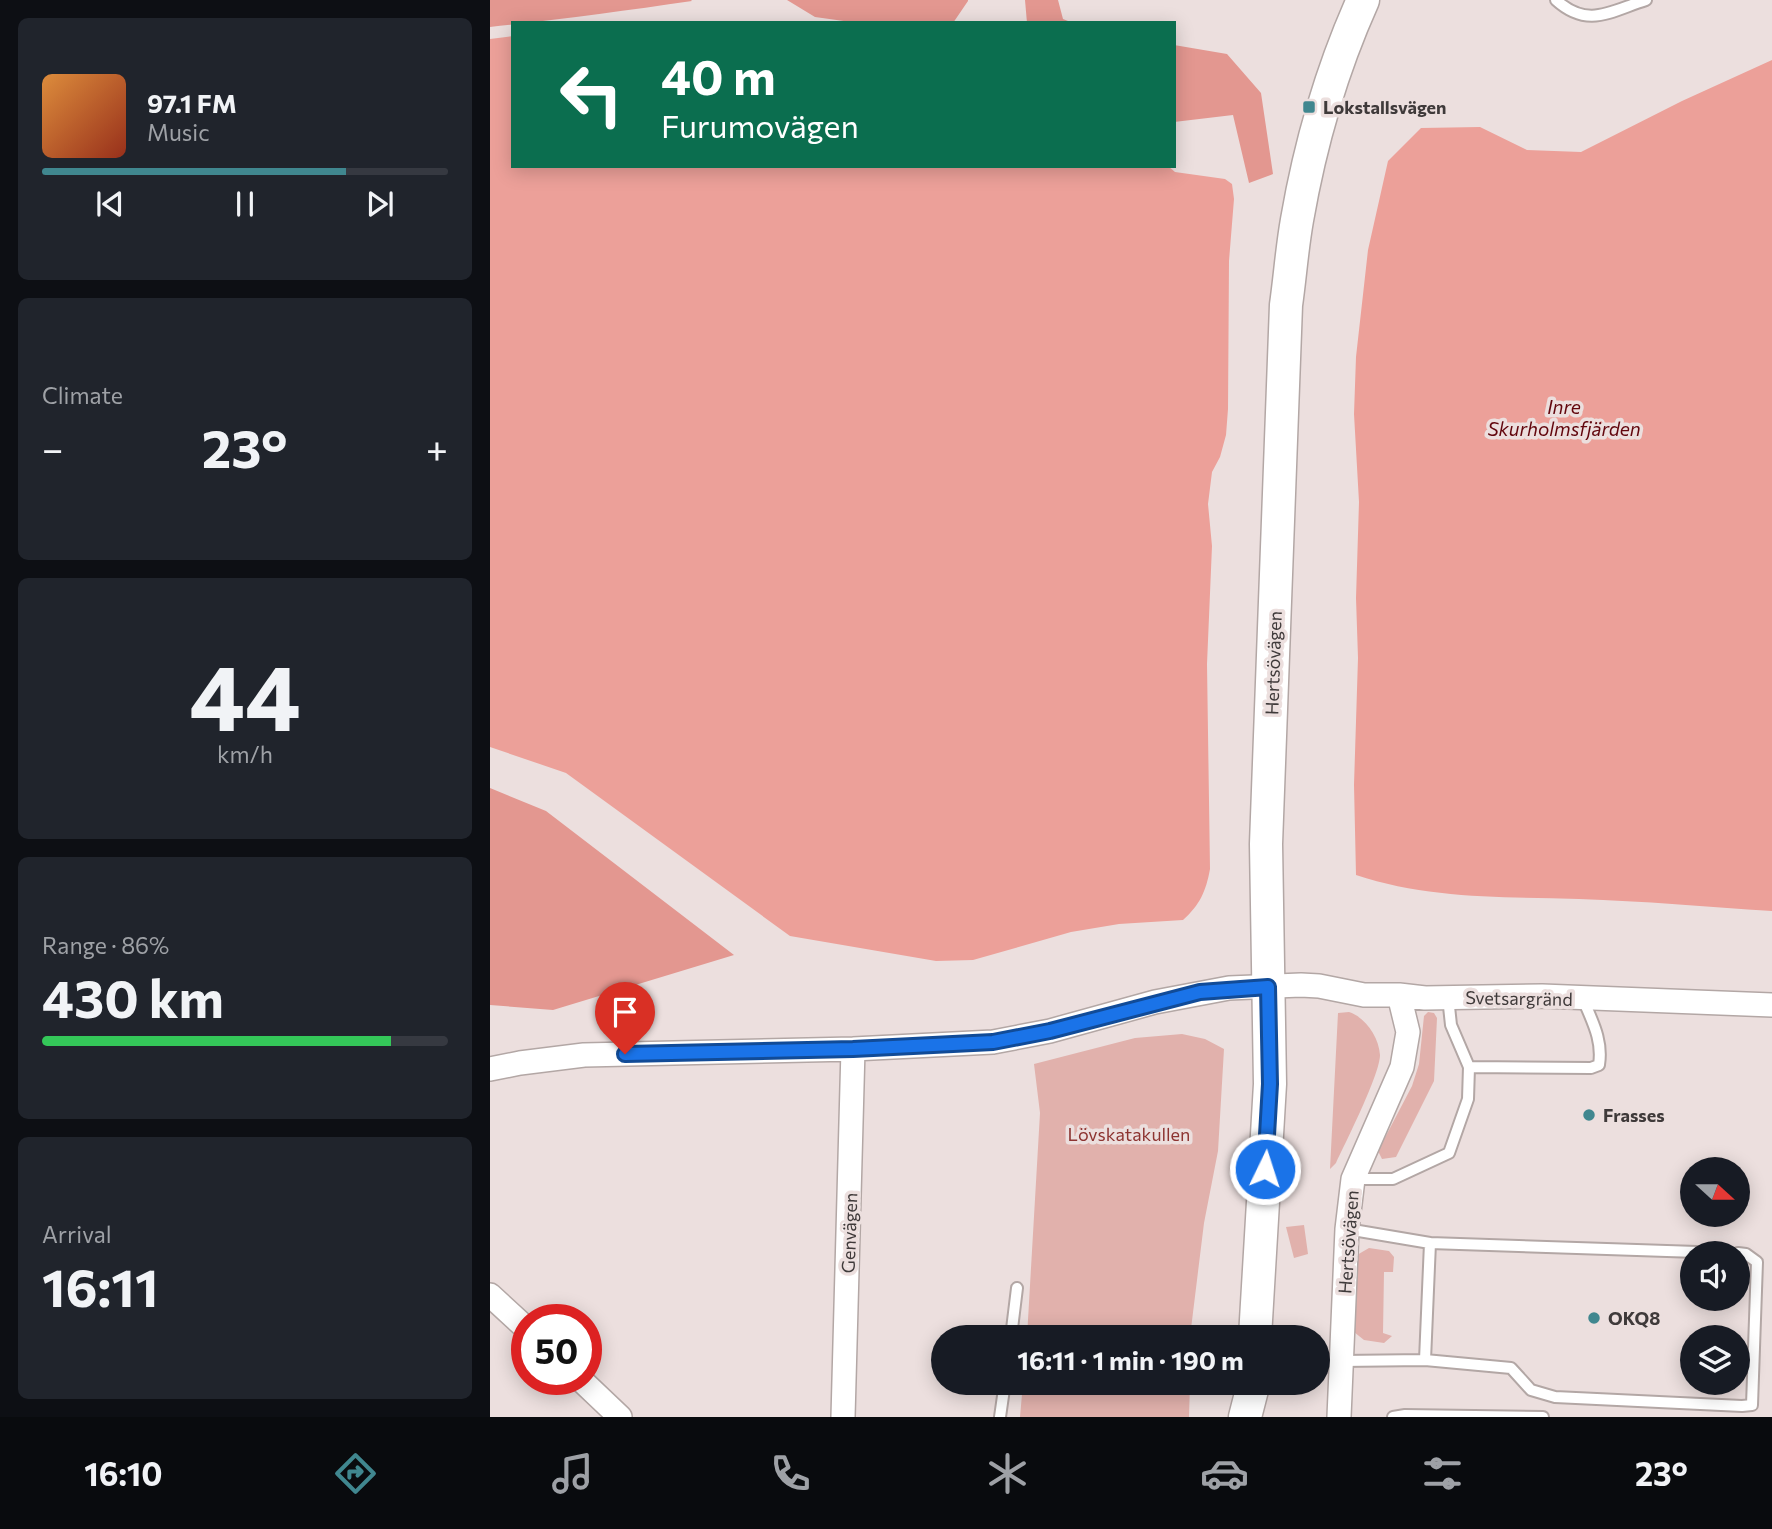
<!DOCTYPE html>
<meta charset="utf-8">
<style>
body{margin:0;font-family:Commissioner,sans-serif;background:#20242c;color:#f1f3f6;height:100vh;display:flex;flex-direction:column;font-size:26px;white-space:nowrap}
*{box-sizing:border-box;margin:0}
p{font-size:23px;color:#9ea1a6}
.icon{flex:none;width:38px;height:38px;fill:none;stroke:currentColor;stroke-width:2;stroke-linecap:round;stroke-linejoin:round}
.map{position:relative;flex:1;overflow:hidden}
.details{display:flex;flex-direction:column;gap:18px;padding:18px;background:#0d0f14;width:490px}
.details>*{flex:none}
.top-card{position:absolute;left:21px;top:21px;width:665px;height:147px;border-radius:0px;box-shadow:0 4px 18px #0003;background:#0b6e4f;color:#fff;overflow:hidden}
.needle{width:46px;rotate:111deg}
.buttons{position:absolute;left:1190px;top:1157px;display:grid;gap:14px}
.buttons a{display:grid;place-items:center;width:70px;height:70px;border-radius:50%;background:#171b24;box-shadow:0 4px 18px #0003;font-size:35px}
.speed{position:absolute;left:21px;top:1304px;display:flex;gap:14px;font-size:35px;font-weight:700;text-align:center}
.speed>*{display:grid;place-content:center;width:91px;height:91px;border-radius:50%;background:#171b24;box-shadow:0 4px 18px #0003;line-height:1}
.speed .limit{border:10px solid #d22;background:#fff;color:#111}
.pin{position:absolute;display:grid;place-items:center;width:60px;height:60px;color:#fff;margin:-72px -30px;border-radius:50% 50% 50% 0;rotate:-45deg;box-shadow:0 0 7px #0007}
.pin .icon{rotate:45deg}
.me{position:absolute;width:77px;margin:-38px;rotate:4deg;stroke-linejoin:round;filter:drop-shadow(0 0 5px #0008)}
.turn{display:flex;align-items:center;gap:24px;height:147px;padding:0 35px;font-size:32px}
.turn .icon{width:91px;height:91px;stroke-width:2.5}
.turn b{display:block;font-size:49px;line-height:60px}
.big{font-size:52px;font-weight:700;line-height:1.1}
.details .card{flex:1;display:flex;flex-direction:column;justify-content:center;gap:10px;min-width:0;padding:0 24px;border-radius:10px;background:#20242c}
.details .dial{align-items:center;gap:0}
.dial b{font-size:91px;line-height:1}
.song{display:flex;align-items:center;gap:21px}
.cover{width:84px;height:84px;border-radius:10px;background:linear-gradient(135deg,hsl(30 70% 55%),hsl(10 70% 35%))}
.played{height:7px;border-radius:4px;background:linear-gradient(90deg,#40878f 75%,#363941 75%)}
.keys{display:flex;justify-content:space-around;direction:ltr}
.heat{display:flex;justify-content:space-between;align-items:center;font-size:38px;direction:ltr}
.charge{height:10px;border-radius:5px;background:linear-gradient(90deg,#34c759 86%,#363941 0)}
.trip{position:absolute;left:441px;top:1325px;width:399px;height:70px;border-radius:35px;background:#171b24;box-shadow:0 4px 18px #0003;font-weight:700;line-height:70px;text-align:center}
.tab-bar{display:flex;height:112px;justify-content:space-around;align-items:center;background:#090b0e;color:#9ea1a6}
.tab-bar .icon{width:49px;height:49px}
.tab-bar .current{color:#40878f}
.tab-bar b{font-size:32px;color:#f1f3f6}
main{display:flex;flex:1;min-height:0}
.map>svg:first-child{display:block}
.green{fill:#e1b1ac}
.forest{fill:#e39790}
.water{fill:#eca099}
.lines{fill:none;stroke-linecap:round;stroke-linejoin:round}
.lane-casing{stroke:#b3a7a5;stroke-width:14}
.street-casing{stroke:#b3a7a5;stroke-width:26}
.secondary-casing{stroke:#b3a7a5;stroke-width:35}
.lane{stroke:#fff;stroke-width:10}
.street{stroke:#fff;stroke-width:23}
.secondary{stroke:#fff;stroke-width:32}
.route-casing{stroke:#114b97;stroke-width:18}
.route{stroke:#1a73e8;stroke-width:12}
.poi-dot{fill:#40878f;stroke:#ecdfde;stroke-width:2.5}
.labels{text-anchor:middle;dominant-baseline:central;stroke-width:7;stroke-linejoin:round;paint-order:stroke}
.poi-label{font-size:18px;font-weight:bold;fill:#3f3a3a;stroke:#ecdfde;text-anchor:start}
.street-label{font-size:18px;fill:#3f3a3a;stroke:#ecdfde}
.park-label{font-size:18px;fill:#8d3431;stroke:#ecdfde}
.water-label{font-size:19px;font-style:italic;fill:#62060d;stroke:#ecdfde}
</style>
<main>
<section class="details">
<div class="card">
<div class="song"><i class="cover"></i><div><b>97.1 FM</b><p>Music</p></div></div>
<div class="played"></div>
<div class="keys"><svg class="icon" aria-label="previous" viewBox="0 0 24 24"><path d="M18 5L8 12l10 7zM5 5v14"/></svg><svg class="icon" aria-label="pause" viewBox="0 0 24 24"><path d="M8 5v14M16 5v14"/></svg><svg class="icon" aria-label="next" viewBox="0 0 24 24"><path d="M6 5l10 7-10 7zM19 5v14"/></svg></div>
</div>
<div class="card"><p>Climate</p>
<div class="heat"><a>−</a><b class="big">23°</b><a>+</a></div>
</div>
<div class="card dial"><b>44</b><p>km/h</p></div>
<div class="card"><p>Range · 86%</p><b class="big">430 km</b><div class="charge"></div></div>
<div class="card"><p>Arrival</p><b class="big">16:11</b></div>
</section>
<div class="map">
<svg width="1282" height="1417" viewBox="0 0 1282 1417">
<rect width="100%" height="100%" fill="#ecdfde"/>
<!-- green -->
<path class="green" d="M859,1012c16,5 30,25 31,43 0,19 -34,87 -44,108l-6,6 8,-156z
M938,1012l6,1 3,5 -3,63 -38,76 -14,2 -4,-8 34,-65 7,-22 5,-48z
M692,1034l23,5 19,10 -6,102 -14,72 -14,114h-163l13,-224 -6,-49 101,-26z
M814,1225l4,29 -14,4 -8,-31z
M879,1248l20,3 5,6 -1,15h-9l-1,61 9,3 -8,7 -20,-3 -10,-8 3,-77z
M533,1383h167l-1,34h-169z"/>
<!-- forest -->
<path class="forest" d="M0,0h201l1,1c-68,10 -137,19 -202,26z
M297,0h181v1l-15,22h-95l-43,-6z
M535,0h33l5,19 10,4h-46z
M684,45l53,9 34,39 12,81 -24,9 -16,-68 -59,7z
M0,788l56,23 188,144 -181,55 -63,-5z"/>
<!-- water -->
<path class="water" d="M23,36v130h655l7,6 50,7 7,5 2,15 -5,62 -1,148 -2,26 -6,22 -8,15 -4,32 4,42 -5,118 3,205c-4,22 -10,36 -27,51l-64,4 -48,8 -98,28 -37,1 -146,-25 -224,-163 -76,-26v-708z
M1282,60v851c-64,-4 -129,-10 -193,-12 -76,-2 -151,0 -223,-24l-2,-90 4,-127 -2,-60 3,-96 -5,-88 2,-57 12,-107 20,-89 33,-33 59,-1 47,23 54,2 101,-51z"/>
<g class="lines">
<defs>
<path id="lane" d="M1066,0c32,29 55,11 90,0
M979,1067l122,1 8,-3c4,-25 -7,-44 -16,-66
M863,1179h40l56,-26 19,-54 1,-32 -18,-42 -3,-28
M857,1229l83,14 -5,117
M940,1243l297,10
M521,1337l6,-49
M851,1361l84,-1 86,8 20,22 24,7 187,9 10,-1 5,-143 -11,-8 -8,-1
M510,1417l5,-35
M903,1417l12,-2 138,2"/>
<path id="street" d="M0,1069l30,-6 64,-8 269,-6 140,-7 57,-11 105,-29 74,-14 72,-3 18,1 45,9h35l26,3 117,-2 230,9
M0,1295l37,34
M90,1379l40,38
M353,1417l10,-368
M849,1417l8,-188 6,-50 49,-112 6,-35 -9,-37"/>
<path id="secondary" d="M765,1337l15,-253 -4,-240 20,-539c4,-28 6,-57 11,-85 13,-75 35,-151 66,-220
M755,1417l9,-35"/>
</defs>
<!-- lane casing -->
<use href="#lane" class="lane-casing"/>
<!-- street casing -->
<use href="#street" class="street-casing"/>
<!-- secondary casing -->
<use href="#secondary" class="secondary-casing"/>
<!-- lane -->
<use href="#lane" class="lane"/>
<!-- street -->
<use href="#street" class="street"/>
<!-- secondary -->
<use href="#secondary" class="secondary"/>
</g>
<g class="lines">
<defs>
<path id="route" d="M135,1054l228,-5 140,-7 57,-11 150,-39 68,-5 2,97 -5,85"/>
</defs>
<!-- route casing -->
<use href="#route" class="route-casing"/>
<!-- route -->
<use href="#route" class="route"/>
</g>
<!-- markers -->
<g class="poi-dot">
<rect x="812" y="100" width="14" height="14" rx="3.5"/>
<circle cx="1099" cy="1115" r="7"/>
<circle cx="1104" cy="1318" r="7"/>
</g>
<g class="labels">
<!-- poi labels -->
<g class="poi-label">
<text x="833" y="107">Lokstallsvägen</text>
<text x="1113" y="1115">Frasses</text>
<text x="1118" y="1318">OKQ8</text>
</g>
<!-- street labels -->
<g class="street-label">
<text transform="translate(783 663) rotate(-88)">Hertsövägen</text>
<text transform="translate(1029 998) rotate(1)">Svetsargränd</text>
<text transform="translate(359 1233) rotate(-88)">Genvägen</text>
<text transform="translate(858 1242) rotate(-86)">Hertsövägen</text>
</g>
<!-- park labels -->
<g class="park-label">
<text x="639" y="1134">Lövskatakullen</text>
</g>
<!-- water labels -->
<g class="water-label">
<text x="1074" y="406">Inre<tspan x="1074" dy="22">Skurholmsfjärden</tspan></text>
</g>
</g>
</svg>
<div class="buttons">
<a><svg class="needle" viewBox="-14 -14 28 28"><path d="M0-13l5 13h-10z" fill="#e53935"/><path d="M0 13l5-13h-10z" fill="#9ea1a6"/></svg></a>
<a><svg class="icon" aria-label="sound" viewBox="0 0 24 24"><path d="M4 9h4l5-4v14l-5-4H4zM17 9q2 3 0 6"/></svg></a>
<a><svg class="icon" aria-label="layers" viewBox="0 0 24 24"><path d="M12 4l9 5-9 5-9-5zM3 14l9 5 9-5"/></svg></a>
</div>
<div class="speed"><div class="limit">50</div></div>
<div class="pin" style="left:135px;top:1054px;background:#d93025"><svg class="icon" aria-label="arrive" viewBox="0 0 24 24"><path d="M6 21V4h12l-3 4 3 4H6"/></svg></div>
<svg class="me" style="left:775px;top:1169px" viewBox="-20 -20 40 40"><circle r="17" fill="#1a73e8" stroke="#fff" stroke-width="3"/><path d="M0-11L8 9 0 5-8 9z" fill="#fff"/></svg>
<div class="trip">16:11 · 1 min · 190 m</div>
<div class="top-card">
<div class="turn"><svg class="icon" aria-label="left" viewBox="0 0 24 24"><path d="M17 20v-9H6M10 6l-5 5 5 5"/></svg><div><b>40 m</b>Furumovägen</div></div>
</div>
</div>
</main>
<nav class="tab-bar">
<b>16:10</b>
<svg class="icon current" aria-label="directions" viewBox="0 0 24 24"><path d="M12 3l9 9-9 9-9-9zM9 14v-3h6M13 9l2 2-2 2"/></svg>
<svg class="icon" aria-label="music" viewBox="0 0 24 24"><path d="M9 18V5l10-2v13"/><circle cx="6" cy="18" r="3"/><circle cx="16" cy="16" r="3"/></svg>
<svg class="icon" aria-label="phone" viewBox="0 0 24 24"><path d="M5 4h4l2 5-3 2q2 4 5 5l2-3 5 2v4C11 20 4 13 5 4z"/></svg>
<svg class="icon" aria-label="climate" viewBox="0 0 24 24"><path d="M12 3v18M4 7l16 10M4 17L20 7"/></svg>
<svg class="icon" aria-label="car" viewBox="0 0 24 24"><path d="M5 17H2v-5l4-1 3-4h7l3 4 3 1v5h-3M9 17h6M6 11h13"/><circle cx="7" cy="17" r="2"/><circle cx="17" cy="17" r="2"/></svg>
<svg class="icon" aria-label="filters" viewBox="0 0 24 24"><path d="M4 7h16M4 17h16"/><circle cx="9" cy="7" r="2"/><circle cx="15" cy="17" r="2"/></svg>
<b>23°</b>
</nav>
